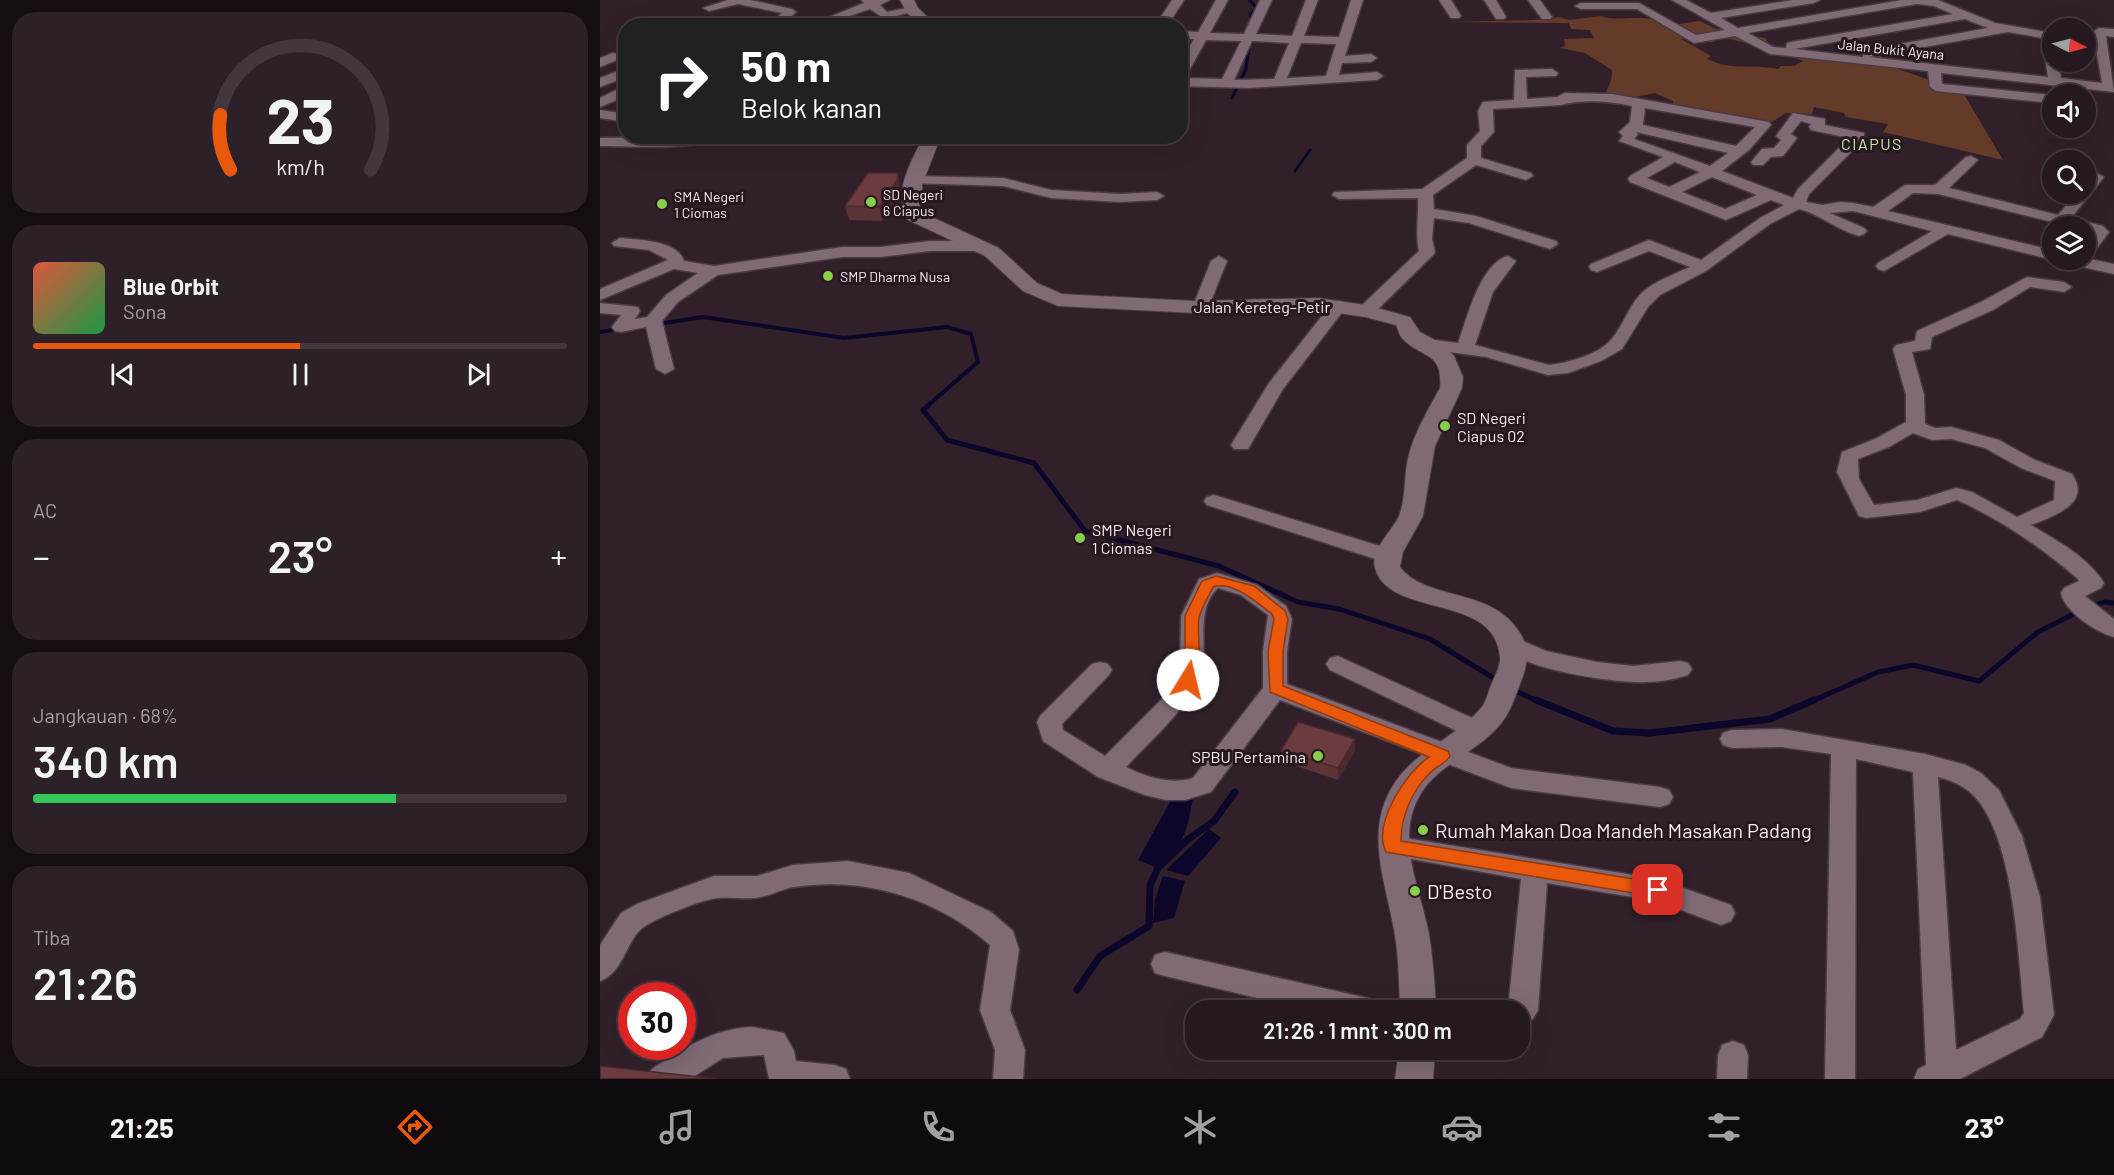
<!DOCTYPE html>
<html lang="id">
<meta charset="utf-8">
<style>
body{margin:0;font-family:Barlow,sans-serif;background:#2d2129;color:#f1f3f6;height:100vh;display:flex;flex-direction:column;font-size:22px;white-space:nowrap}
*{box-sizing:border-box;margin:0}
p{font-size:20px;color:#a3a0a5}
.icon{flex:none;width:33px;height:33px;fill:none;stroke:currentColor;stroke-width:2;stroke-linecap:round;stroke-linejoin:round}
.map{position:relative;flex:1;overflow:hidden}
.side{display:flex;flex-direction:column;gap:12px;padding:12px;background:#140d12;width:600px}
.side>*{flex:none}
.top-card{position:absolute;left:18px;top:18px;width:570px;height:126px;border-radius:24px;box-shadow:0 6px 24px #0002,0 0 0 2px #42373e;background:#202124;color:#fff;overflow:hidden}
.needle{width:39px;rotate:96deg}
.controls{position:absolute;left:1442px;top:18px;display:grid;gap:12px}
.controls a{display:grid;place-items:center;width:54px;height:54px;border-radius:50%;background:#251820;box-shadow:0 6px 24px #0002,0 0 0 2px #42373e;font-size:30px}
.speed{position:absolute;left:18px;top:982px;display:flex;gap:12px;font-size:30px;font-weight:700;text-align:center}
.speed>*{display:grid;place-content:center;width:78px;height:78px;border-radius:50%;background:#251820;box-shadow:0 6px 24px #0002,0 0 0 2px #42373e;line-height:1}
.speed .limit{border:9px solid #d22;background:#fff;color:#111}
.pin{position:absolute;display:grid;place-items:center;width:51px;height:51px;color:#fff;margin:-26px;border-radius:12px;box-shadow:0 3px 9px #0006}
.me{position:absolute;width:66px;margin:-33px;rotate:9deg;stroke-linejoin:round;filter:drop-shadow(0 0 4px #0008)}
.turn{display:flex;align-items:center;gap:21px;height:126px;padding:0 24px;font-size:27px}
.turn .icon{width:78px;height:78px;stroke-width:2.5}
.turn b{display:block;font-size:42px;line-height:51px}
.big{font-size:45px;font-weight:600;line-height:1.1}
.side .card{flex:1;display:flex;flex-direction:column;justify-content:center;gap:9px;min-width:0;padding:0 21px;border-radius:24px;background:#2d2129}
.side .dial{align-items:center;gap:0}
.dial svg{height:156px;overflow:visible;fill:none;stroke:#42373e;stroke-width:7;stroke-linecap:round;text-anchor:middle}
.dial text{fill:#f1f3f6;stroke:none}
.song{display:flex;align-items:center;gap:18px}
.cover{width:72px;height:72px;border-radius:9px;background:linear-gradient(135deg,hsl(10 70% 55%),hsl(140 70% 35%))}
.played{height:6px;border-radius:3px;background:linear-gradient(90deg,#ea580c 50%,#42373e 50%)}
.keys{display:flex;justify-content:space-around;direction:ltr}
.heat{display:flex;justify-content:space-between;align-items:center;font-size:33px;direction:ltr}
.charge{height:9px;border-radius:4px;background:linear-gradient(90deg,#34c759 68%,#42373e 0)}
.trip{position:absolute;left:585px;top:1000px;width:345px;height:60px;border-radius:24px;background:#251820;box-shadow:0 6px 24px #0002,0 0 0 2px #42373e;font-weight:600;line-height:60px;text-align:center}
.dock{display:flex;height:96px;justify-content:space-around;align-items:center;background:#0f0a0d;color:#a3a0a5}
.dock .icon{width:42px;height:42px}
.dock .on{color:#ea580c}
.dock b{font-size:27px;color:#f1f3f6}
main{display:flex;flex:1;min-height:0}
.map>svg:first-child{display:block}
.green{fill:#643a29;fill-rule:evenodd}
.water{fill:#0b062a}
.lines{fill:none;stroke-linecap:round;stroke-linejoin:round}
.stream-far3{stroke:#0b062a;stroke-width:3}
.stream-far2{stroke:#0b062a;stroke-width:4}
.stream-far1{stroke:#0b062a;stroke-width:5}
.stream{stroke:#0b062a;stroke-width:7}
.minor-casing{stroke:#493b44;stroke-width:3}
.tertiary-casing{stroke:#493b44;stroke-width:2}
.minor{fill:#7f6a76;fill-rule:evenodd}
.tertiary{fill:#7f6a76;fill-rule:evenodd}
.wall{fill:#5c3337}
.shaded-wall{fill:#4b292d}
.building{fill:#6b3b40;stroke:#4b292d;stroke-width:1.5}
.route{fill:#ea580c;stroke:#983908;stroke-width:1.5}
.poi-dot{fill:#87cf4a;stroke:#271721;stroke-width:2}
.labels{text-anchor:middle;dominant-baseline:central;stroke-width:6;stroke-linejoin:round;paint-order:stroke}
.far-street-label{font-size:14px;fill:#f6ebf1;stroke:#271721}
.far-poi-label{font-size:14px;fill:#f6ebf1;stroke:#271721;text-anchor:start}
.far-quarter-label{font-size:16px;letter-spacing:1.5px;fill:#c0e9a5;stroke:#271721}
.street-label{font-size:16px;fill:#f6ebf1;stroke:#271721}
.poi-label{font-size:16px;fill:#f6ebf1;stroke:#271721;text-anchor:start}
.near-poi-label{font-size:20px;fill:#f6ebf1;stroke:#271721;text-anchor:start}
</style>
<main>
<section class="side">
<div class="card dial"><svg viewBox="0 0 100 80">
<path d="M14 69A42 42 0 1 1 86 69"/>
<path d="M14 69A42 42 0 0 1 9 41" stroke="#ea580c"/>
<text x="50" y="56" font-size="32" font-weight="700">23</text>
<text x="50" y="72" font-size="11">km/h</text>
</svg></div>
<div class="card">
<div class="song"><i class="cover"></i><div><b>Blue Orbit</b><p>Sona</p></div></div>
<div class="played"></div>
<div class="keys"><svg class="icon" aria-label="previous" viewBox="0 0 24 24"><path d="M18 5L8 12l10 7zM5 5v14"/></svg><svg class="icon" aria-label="pause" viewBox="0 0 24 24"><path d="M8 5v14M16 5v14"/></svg><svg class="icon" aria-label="next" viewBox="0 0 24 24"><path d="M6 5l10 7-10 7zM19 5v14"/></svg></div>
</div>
<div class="card"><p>AC</p>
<div class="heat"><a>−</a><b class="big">23°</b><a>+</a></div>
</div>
<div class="card"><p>Jangkauan · 68%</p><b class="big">340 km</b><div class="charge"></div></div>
<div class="card"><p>Tiba</p><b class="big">21:26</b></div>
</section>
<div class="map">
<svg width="1514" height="1079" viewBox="0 0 1514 1079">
<rect width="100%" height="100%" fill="#31202a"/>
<!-- green -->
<path class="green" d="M1002,16c11,7 48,-5 64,10l34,-5 16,8 49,9 4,6 71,17 46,4 76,26 41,69 -120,-28 5,-8 -42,-7 -2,-4 -30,-6 -2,7 -26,-1 -14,9 -24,-5 -16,2 -58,-9 -1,-9 -18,-8 -34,7 -16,-1c0,-11 8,-15 7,-29l-27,-17 -25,-5 5,-2 -1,-7 30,-1 -4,-8 -19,-1 -2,-6 -122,-1 88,-2 24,-3 10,3zM1115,35l69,18 19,8 -9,5h-13l-3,3c-29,-6 -42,3 -71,-10l4,-3 -30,-17c12,-2 22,4 34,3l-5,-5z"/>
<!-- water -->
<path class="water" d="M577,789l17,4c-8,39 -6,49 -39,74l-17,-7z
M609,829l12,9 -33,38 -22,-6z
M563,876l22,5 -11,37 -21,5 2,-24z"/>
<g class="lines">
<!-- stream-far3 -->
<path class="stream-far3" d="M649,0l8,8 -7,7 2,8
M632,98l14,-29 4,-31
M695,171l15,-21"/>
<!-- stream-far2 -->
<path class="stream-far2" d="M58,324l45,-7 141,21 103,-11 24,7 7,28 -52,45
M0,332l19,-3"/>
<!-- stream-far1 -->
<path class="stream-far1" d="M328,406l-5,4 24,30 87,23 51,68 134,35 79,36 41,7 91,30 70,43
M1492,607l12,-5 10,1
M911,689l29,13
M1210,702l68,-30 35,-7 66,16 59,-49 42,-21"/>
<!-- stream -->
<path class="stream" d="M936,700l77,31 37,2 120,-14 44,-19
M477,990l23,-34 49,-30 1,-41 8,-17 29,-28 27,-19 21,-29"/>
<defs>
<path id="minor" d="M128,0h22l42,9 4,3 -8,7 17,1 6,4h-37l-2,-2 10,-9 -44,-9 -29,7 -6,-3z
M261,0h29l-10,5 7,7 25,-5 6,3 -33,9 -15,-10 -47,16 -6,-3 47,-19z
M572,0h12l-17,26h-12z
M616,0h12l-18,33 34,1 16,-34h12l-16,34 36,2 14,-36h12l-14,36 35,1 12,-37h12l-18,56 26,-2 6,4 -6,4 -29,1 -3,12 38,-3 6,4 -6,4 -129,8 -68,-2v-22l14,-25h-14v-8l18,1zM606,40l35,1 -19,38 -37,-1zM652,41l37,2 -15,36 -40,1zM701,43l35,1 -10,32 -39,2z
M839,0h12l10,16 -2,2h-8z
M884,0h12l10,17 -2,2h-8z
M928,0h12l12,17 -2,2h-8z
M1072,0h14l25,13 82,-13h27l-6,3 -93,15 17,10 164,-28h36l57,23 57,10v29h6l3,16 41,5 -9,-51 6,-4 15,1v8l-8,-1 8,56 -173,-19 1,11 110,11v8l-116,-12 -6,-4 -2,-16 -158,-17 -35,-18 -41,7 -57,-34h-56l-6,-3 6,-3h58l57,32 29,-5zM1317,4l17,2 19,8 -162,28 -4,1 -1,5 -13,-1 -25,-14zM1365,19l23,9 -121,22 -4,1v6l-69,-8zM1408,32l34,6 6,39 -179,-20z
M13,53l4,1v6l-17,7v-9z
M26,68v9l-26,10v-9z
M952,69l6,4 -2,3 -30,1 1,22 30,-2 8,-4 47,1 157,28 2,3 -22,25 -27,21 71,27 5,-9 51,-51 -38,-8 -2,-3 2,-3 -10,-3 -10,13 6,4 -14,18 -12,1 -8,8h-10l-2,-3 11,-13 12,-1 7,-8 -5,-4 17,-23 32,6v6l39,8v6l-55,55 -3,8 17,3 17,-3 13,1 20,4 32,-22h30l31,-28 5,-1 7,4 -29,28 109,27 18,-21h9v-11l4,-5 -4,-1v-10l19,10 -33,41 32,8 6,6 -18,24 -6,2v-16l8,-10 -8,-2v-4h-16l-131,-32 -25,-1 -25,18 164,39 1,10 -105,-26 -64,37 -6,-2 -2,-3 2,-3 54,-32 -79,-20 -23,2 34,15 3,3 -3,3 -5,2c-22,-6 -39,-22 -60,-27l-29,15 -64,47 -46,24 -12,12 -26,42 -21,12 -33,12 -20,2 -62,-18 -59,-8 -9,-5 9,-5 31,4c9,-24 22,-80 50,-87l8,5 -23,31 -18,53 74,20c18,-2 48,-10 61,-24 15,-16 19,-40 38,-53 12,-9 29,-15 42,-21l-41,-16 -52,21 -6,-2 -2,-3 2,-3 58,-24 52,20 59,-42 24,-13 -13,-5 -45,20 -96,-38 -2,-3 2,-3 33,-19 -44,-16 4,-5 -4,-4 11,-10 2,-16c-24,-5 -48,-7 -71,-1l-68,4 1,23 -13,14v12l50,15 2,3 -7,4 -50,-15 -43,30 1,14 42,7 80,25 2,3 -8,5 -81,-26 -35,-5 -2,21 3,13 -2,3 -61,60h-12l-2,-4 2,-4 59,-56c-4,-17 0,-35 -1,-53l-79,1 -7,-4 2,-3 88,-3 45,-31v-13l13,-14 -2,-20 5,-9 31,-2 1,-30zM1045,108l110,19 -19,19 -93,-21zM1036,132l92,21 -18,13 -76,-27 4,-5zM1075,162l25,10 -31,15 -22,-9zM1112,177l45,18 -32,14 -43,-17z
M18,89h8v7l-26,11v-9z
M0,110l26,4v8l-26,-4z
M122,136c-17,15 -97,10 -122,10v-8z
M314,176l89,2 48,12 70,4 36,-2 7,4 -7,4 -36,2 -70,-4 -48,-12 -94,-3 -2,-3z
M20,238c19,2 57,2 64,23l30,5 128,-19h38l50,-6h49l8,5 -8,5h-49l-50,6h-38l-124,18 -40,27 -16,19 12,48 -9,5 -9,-5 -10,-42 -25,5 -6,-1 -3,-4 9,-12 -21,-2v-10l38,4 2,4 -5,8 12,-2 19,-22 32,-22 -24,-4 -74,31v-11l68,-29 -19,-10 -35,-4 -2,-3z
M619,256l8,5 -18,45 -2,4h-12l-2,-4 18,-45z
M1485,258l29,6v10l-50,-11 -2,-3z
M1427,277l37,5 8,5 -8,5 -34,-5 -37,23 -61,27 -2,12 -18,3 12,43 1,29 10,4 16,-1 48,13 36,20 37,14c21,30 -21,43 -41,51 26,16 57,32 73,58l-3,5 -16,8 29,23v18c-18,-5 -49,-25 -53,-44l3,-5 15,-7 -2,-3c-35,-30 -77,-59 -120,-78l-37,12 -54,6 -7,-2 -22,-44 5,-20 33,-13 31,-17v-27l-13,-46 3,-4 19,-4 2,-10 64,-29zM1313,433l19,7 19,-1 34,9 36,20 34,13 -1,19 -37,17 -45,-25 -16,-4 -39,12 -43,5 -15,-26 -1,-20 31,-12z
M739,301l8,5 -64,83 -35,60h-14l-3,-4 38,-62 64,-81z
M614,495l182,56 3,5 -3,5 -8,2 -181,-58 -3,-4 3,-4z
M617,573l40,12 29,21 6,13 -5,32v33l224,84 149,19 9,3 4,7 -4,7 -9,3 -149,-19 -231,-88 -69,92 -26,8h-19l-21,-5 -47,-18 -55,-36 -6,-19 3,-6 52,-52 8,-2 8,2 4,6 -4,6 -46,48 1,6 42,26 61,-61 9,-16 5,-15 1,-48 18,-37zM618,588l23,7 27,20 -5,36v37l-70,90c-23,7 -47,-1 -67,-11 25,-27 56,-53 72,-86 14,-29 -6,-68 20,-93z
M911,636l35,15 51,11 36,4 47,-5 8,2 4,6 -4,6c-13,4 -27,7 -41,7 -29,2 -132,-13 -147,-38l3,-6z
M738,656l147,68 3,6 -3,6 -9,3 -9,-3 -137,-66 -4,-6 4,-6z
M1182,729l143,25 41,11 15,8 18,17 23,46 18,61 14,118 -12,22 -82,42h-46l4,-10 8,-4 -13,-293 -57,-13 -1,320h-30l6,-325 -49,-7 -50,1 -9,-3 -3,-6 3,-6 9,-3zM1338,777c17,4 32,12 42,26 35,49 38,151 44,210l-4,6 -64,31z
M793,836l265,43 73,26 4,8 -4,8 -10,4 -64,-24 -110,-18 -9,127 -5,9 -10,4 -3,-1v-11l-12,-1 13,-131 -137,-25 -4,-7 4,-7z
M248,861l61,12 82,39 22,19 6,19 -9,60 15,40 -2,29h-30l2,-29 -15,-40 10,-65c-53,-47 -126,-69 -196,-58 -13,2 -26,10 -39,11 -13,1 -25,-1 -37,0 -15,1 -65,21 -77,31 -16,15 -18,44 -41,52v-36l21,-32 16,-9 77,-28h43l36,-11z
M565,952l202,46 10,4 5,9h-70l-147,-35 -10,-3 -4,-9 4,-9z
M153,1027l31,6 10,18 2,10 39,4 11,4 4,10h-81l-5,-24 -41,3 -33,21h-45c5,-12 13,-13 24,-21 27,-17 52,-30 84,-31z
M1133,1041l11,4 4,10 -1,24h-30l1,-24 4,-10z"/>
<path id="tertiary" d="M300,0h14l4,8 19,18h-16l-14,-13z
M324,136h17l-19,49 1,28 76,35 38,35 25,11 132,7 124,-3 48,7 44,12 10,15 22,12 12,12 9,21 -1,11 -27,58 -12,70 -20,36 -3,15c27,35 91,19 120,66 11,17 7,34 0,51 -5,13 -9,26 -17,37 -23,31 -66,42 -84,76 -24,42 2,94 10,137 4,26 6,51 7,77h-36c-1,-27 -1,-55 -6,-81 -9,-51 -31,-102 2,-149 22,-32 61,-44 85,-73 6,-7 7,-17 11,-25 3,-8 9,-17 8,-26 -5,-65 -111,-38 -125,-89 -5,-19 17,-36 24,-52 7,-18 5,-40 9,-58 6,-25 20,-48 32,-70 3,-38 -19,-29 -38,-50 -3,-3 -4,-9 -6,-13l-31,-8 -47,-7 -124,3 -136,-7 -35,-15 -38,-35 -77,-36c-17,-26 4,-60 16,-84z
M799,1050h36l-2,29h-38z"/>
</defs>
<!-- minor casing -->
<use href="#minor" class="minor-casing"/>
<!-- tertiary casing -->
<use href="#tertiary" class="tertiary-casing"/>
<!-- minor -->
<use href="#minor" class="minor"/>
<!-- tertiary -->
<use href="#tertiary" class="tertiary"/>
</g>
<!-- wall -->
<path class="wall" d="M298,173l2,14v7l-18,27 -33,-1 -4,-14z
M681,750l74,1 -17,29 -57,-19z"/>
<!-- shaded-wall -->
<path class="shaded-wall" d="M298,173l2,14v7l-18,27 -3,-14z
M755,739v12l-17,29v-12z"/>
<!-- building -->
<path class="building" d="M268,173h30l-1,7 -18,27 -34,-1z
M698,722l57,17 -17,29 -57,-18z
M0,1066l118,13h-118z"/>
<!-- route -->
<path class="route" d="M616,576l38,10 31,25 3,8 -5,32v35l165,65 2,5c-4,7 -11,9 -17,14 -20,18 -32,45 -32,71l257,42 6,2 3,5 -3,5 -6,2 -272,-45c-14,-28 20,-80 43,-95l-159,-65 -2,-41 6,-32 -2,-5c-15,-11 -39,-34 -59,-27 -4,9 -12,21 -14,31 -3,22 6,45 -6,66h-11l-2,-4 5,-16v-48l17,-35z"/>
<!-- markers -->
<g class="poi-dot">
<circle cx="271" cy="202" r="6"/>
<circle cx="62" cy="204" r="6"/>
<circle cx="228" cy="276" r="6"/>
<circle cx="845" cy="426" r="6"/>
<circle cx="480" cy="538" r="6"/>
<circle cx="718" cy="756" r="6"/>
<circle cx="823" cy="830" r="6"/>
<circle cx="815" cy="891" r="6"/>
</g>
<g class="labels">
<!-- far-street labels -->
<g class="far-street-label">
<text transform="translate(1291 49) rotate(6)">Jalan Bukit Ayana</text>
</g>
<!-- far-poi labels -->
<g class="far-poi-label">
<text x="283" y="194">SD Negeri<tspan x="283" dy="16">6 Ciapus</tspan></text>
<text x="74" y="196">SMA Negeri<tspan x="74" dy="16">1 Ciomas</tspan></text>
<text x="240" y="276">SMP Dharma Nusa</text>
</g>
<!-- far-quarter labels -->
<g class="far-quarter-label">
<text x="1272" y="143">CIAPUS</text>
</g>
<!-- street labels -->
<g class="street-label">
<text x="662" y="306">Jalan Kereteg–Petir</text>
</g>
<!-- poi labels -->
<g class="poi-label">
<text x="857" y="417">SD Negeri<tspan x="857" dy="18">Ciapus 02</tspan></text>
<text x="492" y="529">SMP Negeri<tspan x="492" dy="18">1 Ciomas</tspan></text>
<text x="706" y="756" text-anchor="end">SPBU Pertamina</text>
</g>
<!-- near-poi labels -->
<g class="near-poi-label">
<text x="835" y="830">Rumah Makan Doa Mandeh Masakan Padang</text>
<text x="827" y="891">D'Besto</text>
</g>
</g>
</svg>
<div class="controls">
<a><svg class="needle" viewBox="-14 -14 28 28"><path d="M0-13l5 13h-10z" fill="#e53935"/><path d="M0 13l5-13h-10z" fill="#a3a0a5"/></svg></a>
<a><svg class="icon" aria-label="sound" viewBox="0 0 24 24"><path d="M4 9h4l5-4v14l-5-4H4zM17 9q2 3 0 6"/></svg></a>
<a><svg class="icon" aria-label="search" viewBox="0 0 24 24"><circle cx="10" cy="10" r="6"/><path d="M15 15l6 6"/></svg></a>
<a><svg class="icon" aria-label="layers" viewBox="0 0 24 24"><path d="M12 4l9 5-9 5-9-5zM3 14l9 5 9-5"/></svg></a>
</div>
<div class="speed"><div class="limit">30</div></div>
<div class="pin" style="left:1058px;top:890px;background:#d93025"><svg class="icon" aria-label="arrive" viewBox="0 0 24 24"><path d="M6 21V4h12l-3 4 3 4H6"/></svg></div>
<svg class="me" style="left:588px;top:680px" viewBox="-20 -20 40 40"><circle r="19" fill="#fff"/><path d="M0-13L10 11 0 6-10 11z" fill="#ea580c"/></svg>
<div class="trip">21:26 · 1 mnt · 300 m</div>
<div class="top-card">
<div class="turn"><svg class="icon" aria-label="right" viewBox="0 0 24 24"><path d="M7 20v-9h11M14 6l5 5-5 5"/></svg><div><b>50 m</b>Belok kanan</div></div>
</div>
</div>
</main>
<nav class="dock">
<b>21:25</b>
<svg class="icon on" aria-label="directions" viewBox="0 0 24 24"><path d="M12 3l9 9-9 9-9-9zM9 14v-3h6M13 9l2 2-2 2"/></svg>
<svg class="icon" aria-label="music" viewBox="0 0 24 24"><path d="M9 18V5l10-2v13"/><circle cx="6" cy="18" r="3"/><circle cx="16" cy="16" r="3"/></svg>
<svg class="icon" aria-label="phone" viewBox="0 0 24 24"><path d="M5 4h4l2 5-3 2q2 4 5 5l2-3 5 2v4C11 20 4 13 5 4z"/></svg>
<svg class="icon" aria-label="climate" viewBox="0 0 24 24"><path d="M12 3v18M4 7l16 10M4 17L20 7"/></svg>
<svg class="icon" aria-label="car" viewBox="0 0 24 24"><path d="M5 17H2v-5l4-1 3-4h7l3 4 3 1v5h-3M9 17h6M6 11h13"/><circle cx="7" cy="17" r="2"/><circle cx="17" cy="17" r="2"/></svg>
<svg class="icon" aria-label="filters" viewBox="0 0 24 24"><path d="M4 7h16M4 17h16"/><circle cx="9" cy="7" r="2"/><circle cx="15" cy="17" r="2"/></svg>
<b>23°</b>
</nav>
